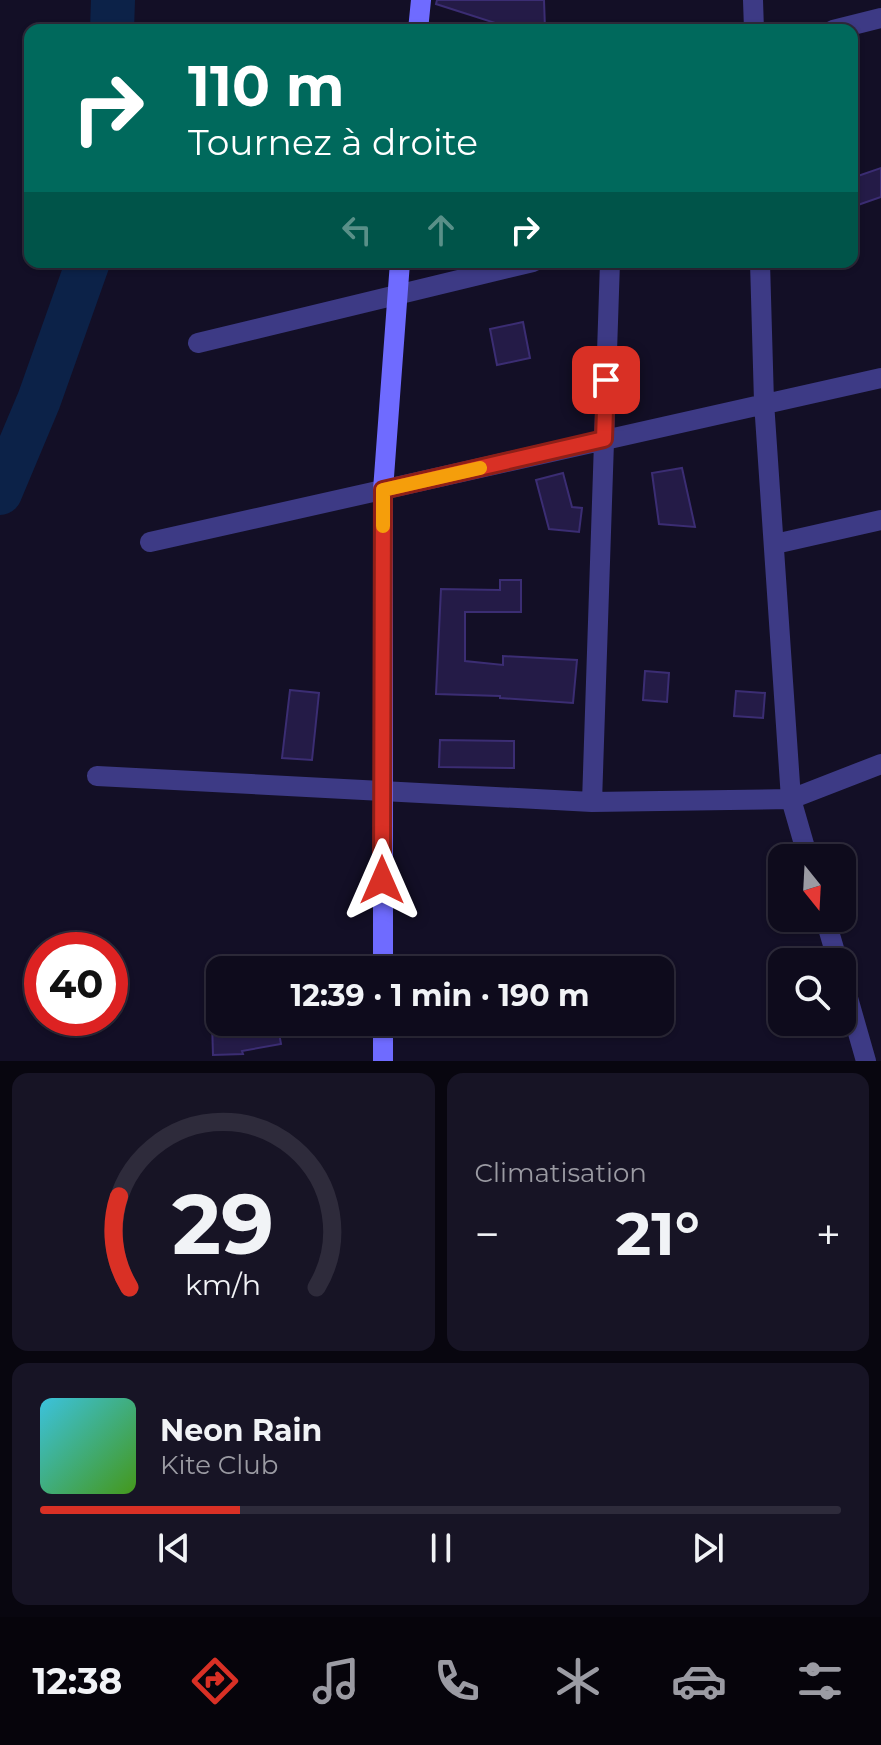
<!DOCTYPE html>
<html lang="fr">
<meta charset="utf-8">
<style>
body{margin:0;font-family:Montserrat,sans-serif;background:#171425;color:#f1f3f6;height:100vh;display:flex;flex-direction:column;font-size:30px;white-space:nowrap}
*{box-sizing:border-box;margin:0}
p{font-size:26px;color:#9b9ba3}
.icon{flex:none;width:44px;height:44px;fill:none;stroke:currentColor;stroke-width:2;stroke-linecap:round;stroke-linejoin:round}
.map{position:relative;height:1061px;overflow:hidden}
.drawer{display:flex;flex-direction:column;gap:12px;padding:12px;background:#08060f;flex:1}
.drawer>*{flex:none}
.top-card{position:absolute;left:24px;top:24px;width:834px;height:244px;border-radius:16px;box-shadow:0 2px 6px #0004,0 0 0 2px #2e2b3b;background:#00695c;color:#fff;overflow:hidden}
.needle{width:52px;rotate:162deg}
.fabs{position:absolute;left:768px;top:844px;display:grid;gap:16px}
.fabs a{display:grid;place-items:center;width:88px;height:88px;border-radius:16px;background:#0e0b1c;box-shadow:0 2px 6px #0004,0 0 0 2px #2e2b3b;font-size:40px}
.speed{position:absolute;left:24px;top:932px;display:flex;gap:16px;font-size:40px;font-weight:700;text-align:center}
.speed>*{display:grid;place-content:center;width:104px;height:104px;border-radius:50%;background:#0e0b1c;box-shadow:0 2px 6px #0004,0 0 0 2px #2e2b3b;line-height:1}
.speed .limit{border:12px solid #d22;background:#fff;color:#111}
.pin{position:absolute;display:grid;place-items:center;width:68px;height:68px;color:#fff;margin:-34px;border-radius:16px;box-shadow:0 4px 12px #0006}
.me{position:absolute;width:88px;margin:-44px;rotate:0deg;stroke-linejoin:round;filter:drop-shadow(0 0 6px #0008)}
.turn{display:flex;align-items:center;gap:28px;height:168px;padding:0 32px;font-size:36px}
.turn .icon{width:104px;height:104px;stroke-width:2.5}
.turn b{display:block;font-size:56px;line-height:68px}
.lanes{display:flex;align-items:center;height:76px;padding:0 32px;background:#0003;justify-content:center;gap:40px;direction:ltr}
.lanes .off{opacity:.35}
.big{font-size:60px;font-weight:700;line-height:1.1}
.drawer .card{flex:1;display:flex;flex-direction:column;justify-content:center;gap:12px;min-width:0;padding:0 28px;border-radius:16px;background:#171425}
.drawer .dial{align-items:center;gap:0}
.dial svg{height:208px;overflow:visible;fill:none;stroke:#2e2b3b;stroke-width:7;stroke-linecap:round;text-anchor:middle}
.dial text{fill:#f1f3f6;stroke:none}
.song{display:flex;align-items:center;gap:24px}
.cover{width:96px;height:96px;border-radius:12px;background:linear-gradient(135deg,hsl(190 70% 55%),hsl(100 70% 35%))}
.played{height:8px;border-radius:4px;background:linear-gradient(90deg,#d93025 25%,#2e2b3b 25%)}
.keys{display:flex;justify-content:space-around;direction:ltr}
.heat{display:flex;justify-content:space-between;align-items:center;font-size:44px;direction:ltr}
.drawer .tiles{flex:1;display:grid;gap:12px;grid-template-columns:1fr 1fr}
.card:last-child{grid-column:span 2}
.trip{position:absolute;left:206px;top:956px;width:468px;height:80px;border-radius:16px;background:#0e0b1c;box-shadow:0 2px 6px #0004,0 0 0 2px #2e2b3b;font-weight:700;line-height:80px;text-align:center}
.tab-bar{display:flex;height:128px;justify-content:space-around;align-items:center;background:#06040b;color:#9b9ba3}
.tab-bar .icon{width:56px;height:56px}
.tab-bar .active{color:#d93025}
.tab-bar b{font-size:36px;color:#f1f3f6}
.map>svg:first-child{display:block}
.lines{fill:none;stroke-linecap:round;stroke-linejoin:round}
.river{stroke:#0c2248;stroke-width:44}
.building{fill:#241b47;stroke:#3b2d73;stroke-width:2}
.street{stroke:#3d3a85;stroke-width:20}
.secondary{stroke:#6f6bff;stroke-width:20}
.route-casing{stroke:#8d1f18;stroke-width:20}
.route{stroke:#d93025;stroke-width:14}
.slow{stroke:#f59e0b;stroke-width:14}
</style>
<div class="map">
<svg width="881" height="1061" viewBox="0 0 881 1061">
<rect width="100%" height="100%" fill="#130f26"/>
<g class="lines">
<!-- river -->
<path class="river" d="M112,30l1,-30
M0,493l39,-93 49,-138"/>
</g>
<!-- building -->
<path class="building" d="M437,0h107l1,29 -28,1 -81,-26z
M881,168v29l-29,10v-29z
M523,322l7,36 -33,7 -7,-36z
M682,468l13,59 -36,-3 -7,-51z
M563,473l9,34 10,1 -3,24 -30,-3 -13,-49z
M500,580h21v32h-56v49l38,4v-9l74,4 -4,43 -73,-5v-2l-64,-2 5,-105 59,1z
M645,671l24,2 -2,29 -24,-2z
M290,690l29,3 -7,67 -30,-2z
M736,691l29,2 -2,25 -29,-2z
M440,740l74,1v27l-75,-1z
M212,1022h65l4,22 -39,7 1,3 -30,1z"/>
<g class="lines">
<!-- street -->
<path class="street" d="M753,0l1,30
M833,30l48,-12
M760,262l4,140 27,397 17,59
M198,343l335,-81
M150,542l731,-164
M775,544l106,-24
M97,776l495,26 199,-3 90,-35
M592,802l18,-540
M825,918l13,44
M842,977l24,84"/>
<!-- secondary -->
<path class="secondary" d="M418,30l3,-30
M383,970v-480l17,-228
M383,1022v39"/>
</g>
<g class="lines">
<defs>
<path id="route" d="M382,880l1,-390 221,-51 2,-59"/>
</defs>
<!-- route casing -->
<use href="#route" class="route-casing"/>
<!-- route -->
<use href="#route" class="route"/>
<!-- slow -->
<path class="slow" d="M383,526v-36l97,-22"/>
</g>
</svg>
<div class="fabs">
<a><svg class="needle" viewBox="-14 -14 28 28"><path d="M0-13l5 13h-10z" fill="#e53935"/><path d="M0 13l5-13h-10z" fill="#9b9ba3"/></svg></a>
<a><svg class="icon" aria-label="search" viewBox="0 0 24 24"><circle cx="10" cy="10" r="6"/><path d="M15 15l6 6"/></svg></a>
</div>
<div class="speed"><div class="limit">40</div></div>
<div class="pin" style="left:606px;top:380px;background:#d93025"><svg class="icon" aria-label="arrive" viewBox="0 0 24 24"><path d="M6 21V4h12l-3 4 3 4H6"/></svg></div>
<svg class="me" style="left:382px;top:880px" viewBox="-20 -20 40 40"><path d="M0-17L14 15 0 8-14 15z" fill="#d93025" stroke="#fff" stroke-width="4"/></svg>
<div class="trip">12:39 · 1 min · 190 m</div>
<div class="top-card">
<div class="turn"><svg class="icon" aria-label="right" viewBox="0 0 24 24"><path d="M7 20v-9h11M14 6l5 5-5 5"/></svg><div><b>110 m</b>Tournez à droite</div></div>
<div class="lanes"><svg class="icon off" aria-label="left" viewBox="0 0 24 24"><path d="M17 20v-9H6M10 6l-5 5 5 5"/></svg><svg class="icon off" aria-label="ahead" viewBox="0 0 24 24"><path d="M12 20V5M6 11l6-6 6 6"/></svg><svg class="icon" aria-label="right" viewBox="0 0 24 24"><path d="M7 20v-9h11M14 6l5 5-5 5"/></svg></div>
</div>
</div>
<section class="drawer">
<div class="tiles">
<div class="card dial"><svg viewBox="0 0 100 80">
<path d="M14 69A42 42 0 1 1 86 69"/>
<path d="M14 69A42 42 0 0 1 10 34" stroke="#d93025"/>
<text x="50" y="56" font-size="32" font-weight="700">29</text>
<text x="50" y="72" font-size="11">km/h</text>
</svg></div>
<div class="card"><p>Climatisation</p>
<div class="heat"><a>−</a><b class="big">21°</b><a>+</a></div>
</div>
<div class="card">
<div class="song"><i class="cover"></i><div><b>Neon Rain</b><p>Kite Club</p></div></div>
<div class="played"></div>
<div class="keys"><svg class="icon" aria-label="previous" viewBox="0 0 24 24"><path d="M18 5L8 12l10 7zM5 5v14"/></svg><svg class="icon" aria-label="pause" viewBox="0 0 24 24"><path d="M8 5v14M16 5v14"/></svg><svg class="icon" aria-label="next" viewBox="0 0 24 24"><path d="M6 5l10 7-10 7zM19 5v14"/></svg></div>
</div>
</div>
</section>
<nav class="tab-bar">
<b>12:38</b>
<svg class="icon active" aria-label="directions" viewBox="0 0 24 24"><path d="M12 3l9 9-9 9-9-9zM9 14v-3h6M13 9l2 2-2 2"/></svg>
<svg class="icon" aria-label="music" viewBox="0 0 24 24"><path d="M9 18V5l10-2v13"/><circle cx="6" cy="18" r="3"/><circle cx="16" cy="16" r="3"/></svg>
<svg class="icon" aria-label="phone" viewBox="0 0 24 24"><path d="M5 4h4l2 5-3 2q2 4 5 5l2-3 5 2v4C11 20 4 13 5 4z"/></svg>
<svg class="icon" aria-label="climate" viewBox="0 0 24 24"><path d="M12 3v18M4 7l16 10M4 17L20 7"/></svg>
<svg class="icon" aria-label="car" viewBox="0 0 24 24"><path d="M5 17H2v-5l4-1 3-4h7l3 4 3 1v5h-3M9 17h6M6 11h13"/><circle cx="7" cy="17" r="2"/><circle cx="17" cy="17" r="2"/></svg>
<svg class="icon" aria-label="filters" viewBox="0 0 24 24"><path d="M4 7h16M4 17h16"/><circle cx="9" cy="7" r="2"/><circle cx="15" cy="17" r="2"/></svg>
</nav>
